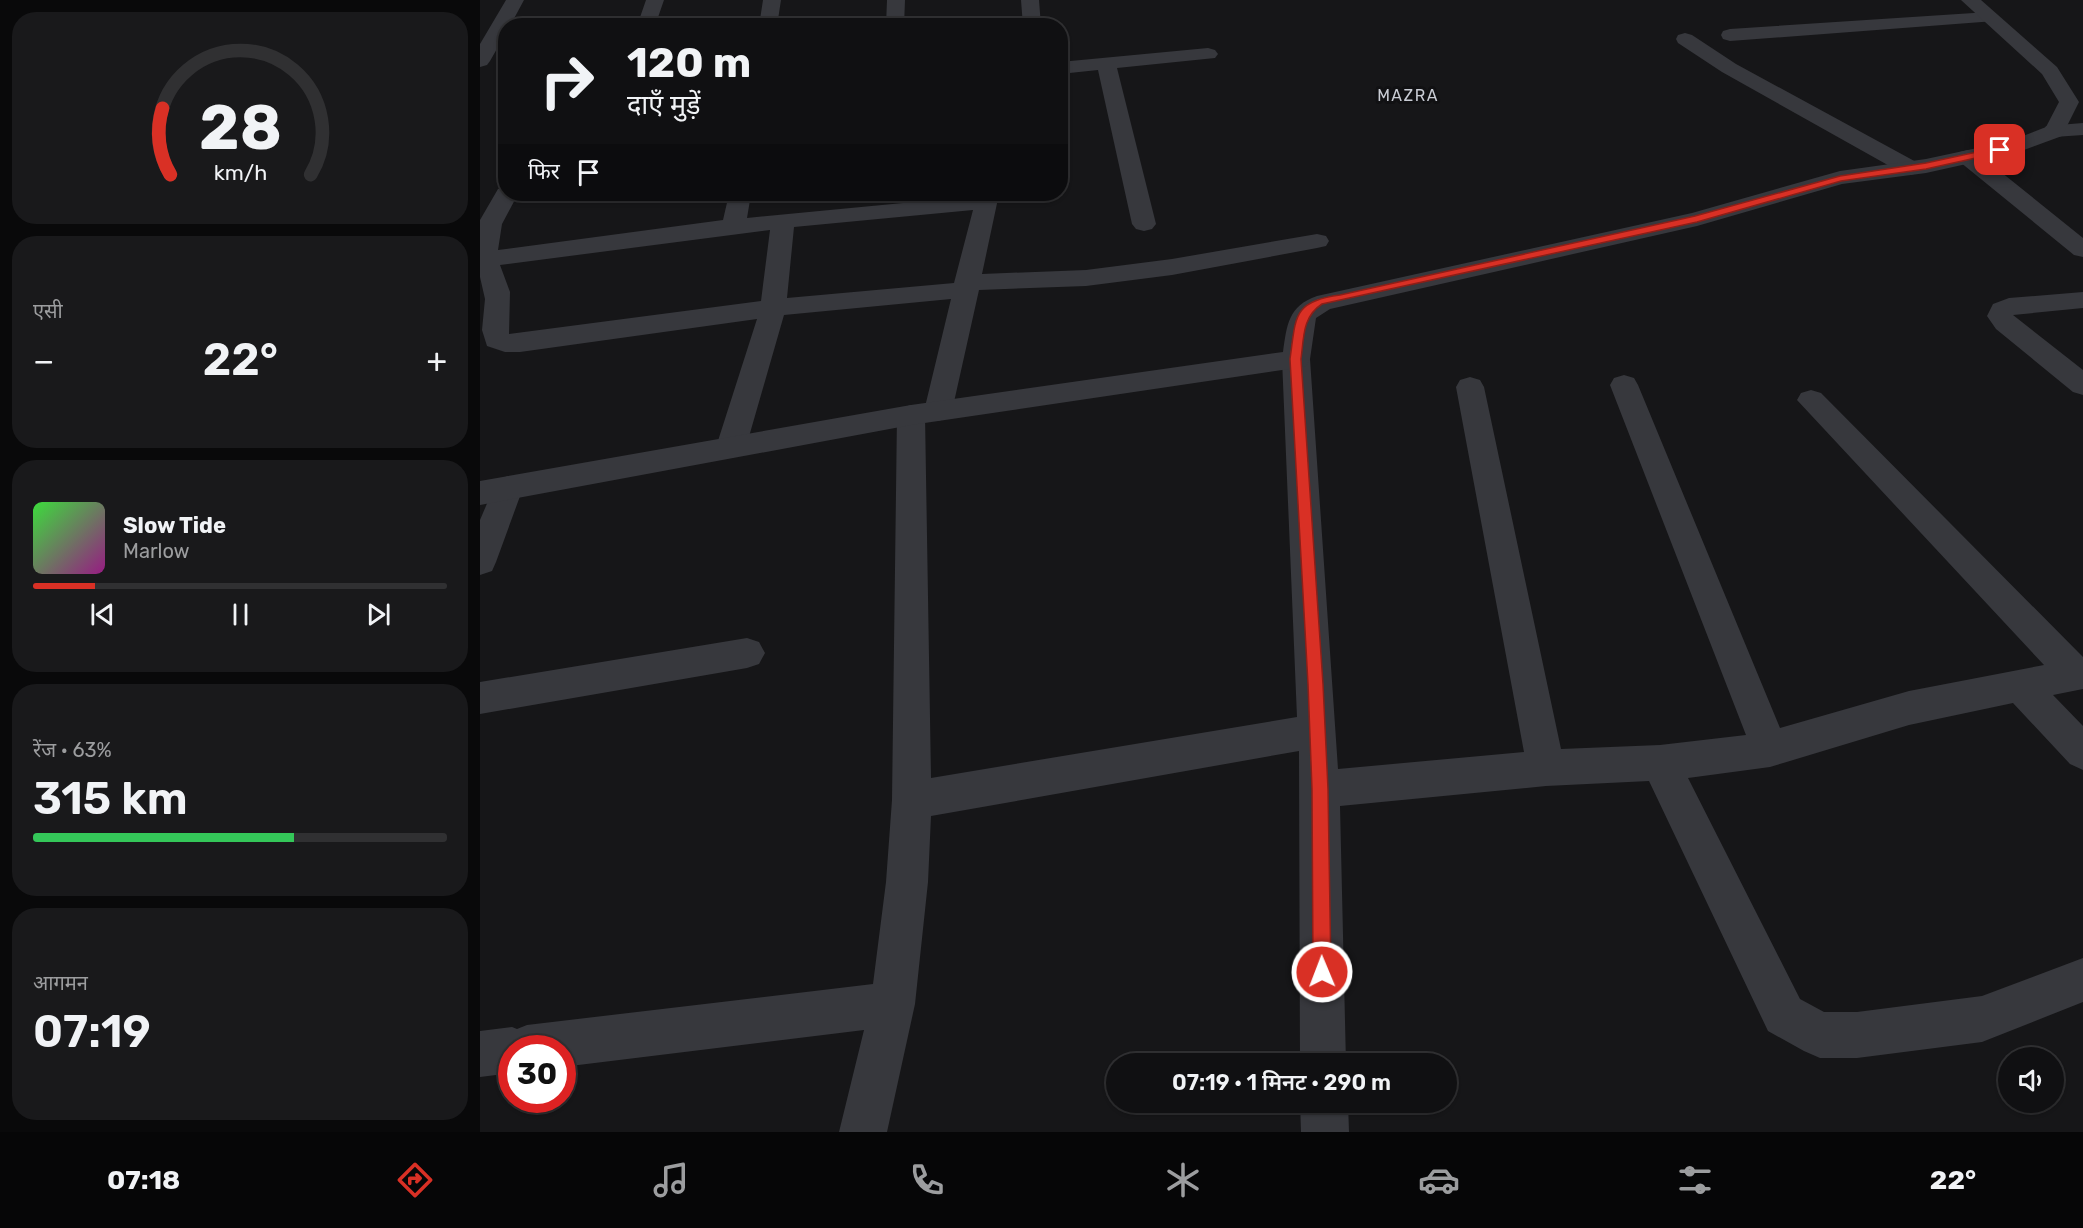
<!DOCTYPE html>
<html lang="hi">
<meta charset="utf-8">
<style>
body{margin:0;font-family:Rubik,"Noto Sans Devanagari",sans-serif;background:#19191b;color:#f1f3f6;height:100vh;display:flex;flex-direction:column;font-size:22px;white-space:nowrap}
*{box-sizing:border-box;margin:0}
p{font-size:20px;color:#9c9d9f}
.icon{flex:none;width:33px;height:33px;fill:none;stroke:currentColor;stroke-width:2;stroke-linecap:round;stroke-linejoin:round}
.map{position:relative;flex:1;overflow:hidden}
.panel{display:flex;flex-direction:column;gap:12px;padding:12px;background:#09090a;width:480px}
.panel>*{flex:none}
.top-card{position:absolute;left:18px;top:18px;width:570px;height:183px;border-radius:24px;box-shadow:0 2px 4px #0004,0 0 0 2px #303032;background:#101012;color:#f1f3f6;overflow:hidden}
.tools{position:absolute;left:1518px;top:1047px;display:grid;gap:12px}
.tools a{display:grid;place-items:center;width:66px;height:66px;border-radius:50%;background:#101012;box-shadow:0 2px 4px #0004,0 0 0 2px #303032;font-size:30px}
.speed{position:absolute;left:18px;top:1035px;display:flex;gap:12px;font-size:30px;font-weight:700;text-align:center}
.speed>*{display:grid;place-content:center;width:78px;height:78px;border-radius:50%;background:#101012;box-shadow:0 2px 4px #0004,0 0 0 2px #303032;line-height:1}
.speed .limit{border:9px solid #d22;background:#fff;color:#111}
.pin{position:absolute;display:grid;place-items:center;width:51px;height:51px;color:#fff;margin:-26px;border-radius:12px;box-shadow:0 3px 9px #0006}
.me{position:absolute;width:66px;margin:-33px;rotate:359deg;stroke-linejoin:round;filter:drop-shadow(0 0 4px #0008)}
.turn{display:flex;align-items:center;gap:21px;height:126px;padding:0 30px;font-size:27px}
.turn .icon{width:78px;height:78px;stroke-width:2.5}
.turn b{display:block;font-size:42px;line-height:51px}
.then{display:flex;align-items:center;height:57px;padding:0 30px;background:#0003;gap:12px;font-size:22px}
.big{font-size:45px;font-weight:600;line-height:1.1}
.panel .tile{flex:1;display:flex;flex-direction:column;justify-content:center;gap:9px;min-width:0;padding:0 21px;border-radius:24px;background:#19191b}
.panel .dial{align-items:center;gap:0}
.dial svg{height:156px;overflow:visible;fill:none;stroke:#303032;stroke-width:7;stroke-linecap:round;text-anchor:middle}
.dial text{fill:#f1f3f6;stroke:none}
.song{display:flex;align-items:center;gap:18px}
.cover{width:72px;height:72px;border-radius:9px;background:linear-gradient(135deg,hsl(120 70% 55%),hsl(310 70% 35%))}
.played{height:6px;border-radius:3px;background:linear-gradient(90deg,#d93025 15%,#303032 15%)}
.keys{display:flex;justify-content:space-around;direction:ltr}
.heat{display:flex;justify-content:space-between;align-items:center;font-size:33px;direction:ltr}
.charge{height:9px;border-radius:4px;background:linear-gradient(90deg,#34c759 63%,#303032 0)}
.trip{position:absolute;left:626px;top:1053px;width:351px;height:60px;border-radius:30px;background:#101012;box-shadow:0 2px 4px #0004,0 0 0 2px #303032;font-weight:600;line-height:60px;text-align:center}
.dock{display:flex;height:96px;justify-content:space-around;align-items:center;background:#060607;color:#9c9d9f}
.dock .icon{width:42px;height:42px}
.dock .active{color:#d93025}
.dock b{font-size:27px;color:#f1f3f6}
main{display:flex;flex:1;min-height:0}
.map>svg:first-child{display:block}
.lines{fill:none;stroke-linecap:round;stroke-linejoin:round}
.minor{fill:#37383d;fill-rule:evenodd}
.tertiary{fill:#37383d;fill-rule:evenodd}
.route{fill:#d93025;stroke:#8d1f18;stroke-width:1.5}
.labels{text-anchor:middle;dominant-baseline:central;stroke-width:6;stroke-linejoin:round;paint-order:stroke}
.far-quarter-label{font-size:16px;letter-spacing:1.5px;fill:#c9ccd4;stroke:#111113}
</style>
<main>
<section class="panel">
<div class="tile dial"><svg viewBox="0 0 100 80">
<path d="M14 69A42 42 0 1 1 86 69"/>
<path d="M14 69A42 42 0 0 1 10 35" stroke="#d93025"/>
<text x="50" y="56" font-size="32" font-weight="700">28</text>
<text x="50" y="72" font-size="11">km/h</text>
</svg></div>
<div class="tile"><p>एसी</p>
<div class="heat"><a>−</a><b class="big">22°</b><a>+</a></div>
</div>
<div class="tile">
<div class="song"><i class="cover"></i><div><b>Slow Tide</b><p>Marlow</p></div></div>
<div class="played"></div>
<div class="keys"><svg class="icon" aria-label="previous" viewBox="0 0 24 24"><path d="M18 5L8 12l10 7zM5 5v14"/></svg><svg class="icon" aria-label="pause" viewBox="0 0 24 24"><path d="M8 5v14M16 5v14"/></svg><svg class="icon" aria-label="next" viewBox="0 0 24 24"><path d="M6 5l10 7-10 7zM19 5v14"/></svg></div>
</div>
<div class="tile"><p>रेंज · 63%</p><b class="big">315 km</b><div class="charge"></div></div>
<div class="tile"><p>आगमन</p><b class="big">07:19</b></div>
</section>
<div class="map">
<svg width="1603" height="1132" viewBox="0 0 1603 1132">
<rect width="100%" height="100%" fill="#161618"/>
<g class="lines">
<!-- minor -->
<path class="minor" d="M26,0h18l-14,26h-4v7l-16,28 -3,4 -7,2v-23z
M166,0h18l-9,26h-18z
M283,0h18l-4,26h-18z
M407,0h18l-1,26h-18z
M541,0h18l2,26h-18z
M1509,12l6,1 3,4 -3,4 -265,20 -7,-2 -2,-4 2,-4 7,-2z
M1205,33l7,2 44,29 182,99 3,5 -3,5 -8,2 -8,-2 -180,-101 -44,-29 -2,-4 2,-4z
M728,48l7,2 3,4 -3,4 -98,10 39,156 -4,5 -8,2 -8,-2 -4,-5 -34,-154 -38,4v-12z
M1603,123v12l-29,2 -8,-1 -3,-5 3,-5z
M1488,150l8,2 107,86v19l-9,-2 -114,-93 -3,-5 3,-5z
M26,187v7h12l-16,30 -4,26 225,-30 6,-26h22l-4,24 229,-22 1,-2h22l-17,80 104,-4 86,-11 145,-25 9,2 3,5 -3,5 -9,2 -145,27 -86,11 -107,4 -27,121 -4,7 -10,3 -10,-3 -4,-7 27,-112 -167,16 -38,132 -4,8 -11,3 -11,-3 -4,-8 41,-128 -237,33h-15l-18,-6 -5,-16 3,-31 -5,-22v-57l18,-31zM493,210l-19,73 -167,15 7,-71zM290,230l-9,71 -252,33 1,-42 -10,-27z
M1603,292v16l-70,7 70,55v25l-10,-3 -77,-63 -9,-13 6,-12 16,-6z
M816,350l10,2 4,7 28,410 186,-17 -68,-365 4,-7 10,-3 10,3 4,7 77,362 99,-4 86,-10 -136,-350 4,-7 10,-3 10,3 4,7 142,343 129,-37 135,-26 -247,-265 4,-7 10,-3 10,3 262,264v32l-30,6 30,31v44l-13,-6 -57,-61 -104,22 -139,42 -82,11 112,221 24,13h33l125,-16 101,-38v44l-101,40 -125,16h-37l-16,-7 -36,-20 -119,-250 -103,5 -206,20 6,258h-46l-1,-313 -368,65 -3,66 -13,122 -28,128h-48l25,-102 -302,37v-19h-50v25l-32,4v-46l32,-4 5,2 10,-4 346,-41 13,-102 6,-82 5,-385 4,-7 10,-3 10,3 4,7 6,363 366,-61 -15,-358 4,-7z
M28,476l11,4 4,8 -27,74 -4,9 -12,4v-55l17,-40z
M267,638l12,4 6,11 -6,11 -12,4 -267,46v-32z
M820,1102h48l1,30h-48z"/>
<!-- tertiary -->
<path class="tertiary" d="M1481,0h20l76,67 22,35 -17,34 -46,17 -90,20 -84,11 -145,42 -367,83 -14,9 -6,41 -4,7 -10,2 -385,57 -431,80v-24l431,-76 372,-53c4,-27 5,-46 34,-56l375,-83 148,-42 86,-12 84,-18 36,-14 13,-25 -17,-28z"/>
</g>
<!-- route -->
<path class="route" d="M1520,147l4,3 -1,2 -77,17 -85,12 -144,41 -375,82c-20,13 -18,34 -21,55l22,325 5,105 3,183 -2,7 -7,2 -6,-2 -3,-7 -1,-183 -4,-105 -18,-325c6,-41 2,-58 50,-64l355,-79 145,-40 86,-13z"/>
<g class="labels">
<!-- far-quarter labels -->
<g class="far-quarter-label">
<text x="928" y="95">MAZRA</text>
</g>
</g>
</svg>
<div class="tools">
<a><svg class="icon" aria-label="sound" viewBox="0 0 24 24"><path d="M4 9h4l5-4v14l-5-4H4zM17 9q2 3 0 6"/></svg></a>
</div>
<div class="speed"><div class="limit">30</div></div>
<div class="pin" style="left:1520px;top:150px;background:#d93025"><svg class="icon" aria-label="arrive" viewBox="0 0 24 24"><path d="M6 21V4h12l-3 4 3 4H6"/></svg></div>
<svg class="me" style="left:842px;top:972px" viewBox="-20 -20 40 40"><circle r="17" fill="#d93025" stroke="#fff" stroke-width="3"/><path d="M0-11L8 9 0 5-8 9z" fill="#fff"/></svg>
<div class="trip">07:19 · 1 मिनट · 290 m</div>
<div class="top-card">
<div class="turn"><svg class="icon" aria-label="right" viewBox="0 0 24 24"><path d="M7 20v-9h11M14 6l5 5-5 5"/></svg><div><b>120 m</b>दाएँ मुड़ें</div></div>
<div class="then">फिर<svg class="icon" aria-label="arrive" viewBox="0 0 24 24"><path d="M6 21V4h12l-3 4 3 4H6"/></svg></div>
</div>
</div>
</main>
<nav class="dock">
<b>07:18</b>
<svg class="icon active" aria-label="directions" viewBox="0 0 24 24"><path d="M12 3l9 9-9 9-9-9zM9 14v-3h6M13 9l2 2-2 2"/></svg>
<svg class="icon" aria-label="music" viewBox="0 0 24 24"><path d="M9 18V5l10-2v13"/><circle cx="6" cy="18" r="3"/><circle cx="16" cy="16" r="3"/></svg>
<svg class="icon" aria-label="phone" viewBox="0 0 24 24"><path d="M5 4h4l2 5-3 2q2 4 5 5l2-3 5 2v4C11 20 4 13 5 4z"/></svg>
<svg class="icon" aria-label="climate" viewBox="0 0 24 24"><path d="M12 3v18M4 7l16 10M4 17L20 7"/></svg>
<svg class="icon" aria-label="car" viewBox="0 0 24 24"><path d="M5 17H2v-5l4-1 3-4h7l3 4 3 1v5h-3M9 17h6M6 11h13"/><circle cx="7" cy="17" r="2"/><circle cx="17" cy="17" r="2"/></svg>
<svg class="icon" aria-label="filters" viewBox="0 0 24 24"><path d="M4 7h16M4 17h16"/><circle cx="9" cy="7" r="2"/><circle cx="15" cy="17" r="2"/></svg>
<b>22°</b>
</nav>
